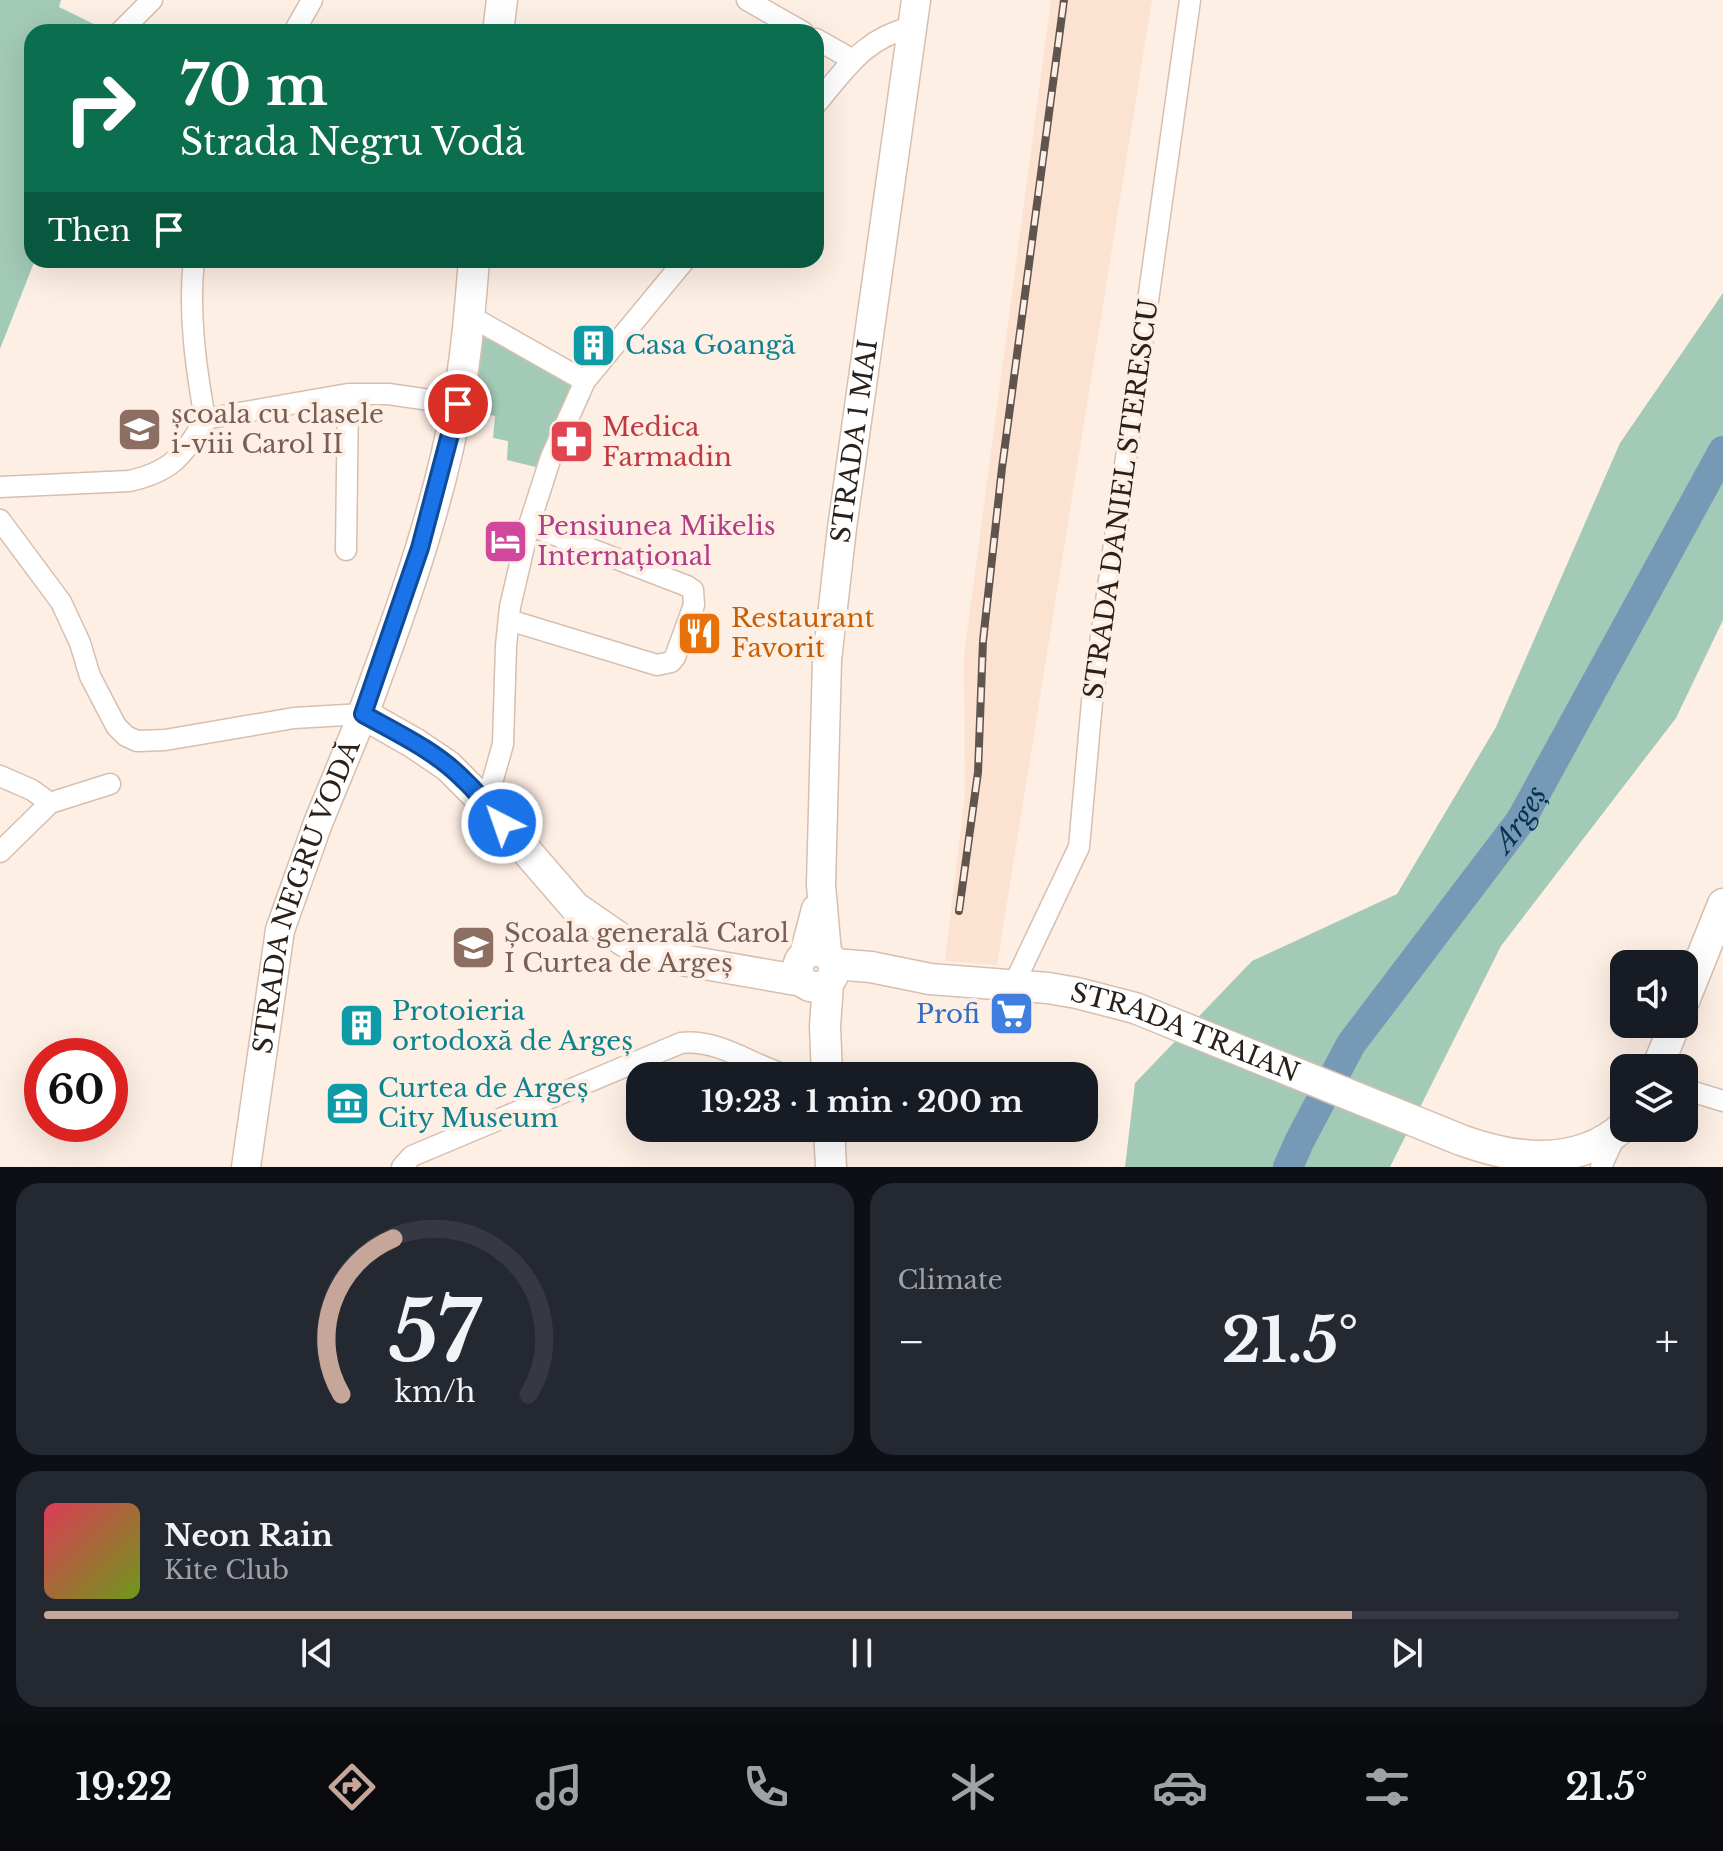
<!DOCTYPE html>
<meta charset="utf-8">
<style>
body{margin:0;font-family:"Libre Baskerville",serif;background:#242831;color:#f1f3f6;height:100vh;display:flex;flex-direction:column;font-size:30px;white-space:nowrap}
*{box-sizing:border-box;margin:0}
p{font-size:26px;color:#9ea1a6}
.icon{flex:none;width:44px;height:44px;fill:none;stroke:currentColor;stroke-width:2;stroke-linecap:round;stroke-linejoin:round}
.map{position:relative;height:1167px;overflow:hidden}
.panel{display:flex;flex-direction:column;gap:16px;padding:16px;background:#0d0f14;flex:1}
.panel>*{flex:none}
.guide{position:absolute;left:24px;top:24px;width:800px;height:244px;border-radius:24px;box-shadow:0 8px 32px #0002;background:#0b6e4f;color:#fff;overflow:hidden}
.tools{position:absolute;left:1610px;top:950px;display:grid;gap:16px}
.tools a{display:grid;place-items:center;width:88px;height:88px;border-radius:16px;background:#171b24;box-shadow:0 8px 32px #0002;font-size:40px}
.speed{position:absolute;left:24px;top:1038px;display:flex;gap:16px;font-size:40px;font-weight:700;text-align:center}
.speed>*{display:grid;place-content:center;width:104px;height:104px;border-radius:50%;background:#171b24;box-shadow:0 8px 32px #0002;line-height:1}
.speed .limit{border:12px solid #d22;background:#fff;color:#111}
.pin{position:absolute;display:grid;place-items:center;width:68px;height:68px;color:#fff;margin:-34px;border:4px solid #fff;border-radius:50%;box-shadow:0 2px 8px #0007}
.me{position:absolute;width:88px;margin:-44px;rotate:319deg;stroke-linejoin:round;filter:drop-shadow(0 0 6px #0008)}
.turn{display:flex;align-items:center;gap:28px;height:168px;padding:0 24px;font-size:36px}
.turn .icon{width:104px;height:104px;stroke-width:2.5}
.turn b{display:block;font-size:56px;line-height:68px}
.then{display:flex;align-items:center;height:76px;padding:0 24px;background:#0003;gap:16px;font-size:30px}
.big{font-size:60px;font-weight:700;line-height:1.1}
.panel .tile{flex:1;display:flex;flex-direction:column;justify-content:center;gap:12px;min-width:0;padding:0 28px;border-radius:24px;background:#242831}
.panel .dial{align-items:center;gap:0}
.dial svg{height:208px;overflow:visible;fill:none;stroke:#363941;stroke-width:7;stroke-linecap:round;text-anchor:middle}
.dial text{fill:#f1f3f6;stroke:none}
.song{display:flex;align-items:center;gap:24px}
.cover{width:96px;height:96px;border-radius:12px;background:linear-gradient(135deg,hsl(350 70% 55%),hsl(80 70% 35%))}
.played{height:8px;border-radius:4px;background:linear-gradient(90deg,#c6a699 80%,#363941 80%)}
.keys{display:flex;justify-content:space-around;direction:ltr}
.heat{display:flex;justify-content:space-between;align-items:center;font-size:44px;direction:ltr}
.panel .tiles{flex:1;display:grid;gap:16px;grid-template-columns:1fr 1fr}
.tile:last-child{grid-column:span 2}
.trip{position:absolute;left:626px;top:1062px;width:472px;height:80px;border-radius:24px;background:#171b24;box-shadow:0 8px 32px #0002;font-weight:700;line-height:80px;text-align:center}
.menu{display:flex;height:128px;justify-content:space-around;align-items:center;background:#090b0e;color:#9ea1a6}
.menu .icon{width:56px;height:56px}
.menu .on{color:#c6a699}
.menu b{font-size:36px;color:#f1f3f6}
.map>svg:first-child{display:block}
.built{fill:#fbe2d1}
.green{fill:#a3cab7}
.lines{fill:none;stroke-linecap:round;stroke-linejoin:round}
.river{stroke:#769ab5;stroke-width:30}
.street-casing{stroke:#d7bfaf;stroke-width:23}
.secondary-casing{stroke:#d7bfaf;stroke-width:31}
.primary-casing{stroke:#d7bfaf;stroke-width:33}
.street{stroke:#fff;stroke-width:20}
.secondary{stroke:#fff;stroke-width:28}
.primary{stroke:#fff;stroke-width:30}
.rail-casing{stroke:#60554e;stroke-width:8}
.rail{stroke:#feefe5;stroke-width:5;stroke-dasharray:15;stroke-linecap:butt}
.route-casing{stroke:#114b97;stroke-width:20}
.route{stroke:#1a73e8;stroke-width:14}
.labels{text-anchor:middle;dominant-baseline:central;stroke-width:8;stroke-linejoin:round;paint-order:stroke}
.culture-label{font-size:26px;fill:#0d838f;stroke:#feefe5;text-anchor:start}
.education-label{font-size:26px;fill:#785e54;stroke:#feefe5;text-anchor:start}
.health-label{font-size:26px;fill:#be3a42;stroke:#feefe5;text-anchor:start}
.street-label{font-size:26px;fill:#2a211b;stroke:#feefe5}
.hotel-label{font-size:26px;fill:#b23c85;stroke:#feefe5;text-anchor:start}
.food-label{font-size:26px;fill:#c56008;stroke:#feefe5;text-anchor:start}
.shop-label{font-size:26px;fill:#366cbe;stroke:#feefe5;text-anchor:end}
.water-label{font-size:28px;font-style:italic;fill:#053450;stroke:#feefe5}
</style>
<div class="map">
<svg width="1723" height="1167" viewBox="0 0 1723 1167">
<rect width="100%" height="100%" fill="#feefe5"/>
<!-- built -->
<path class="built" d="M1051,0h101l-155,965 -52,-4 20,-168 -1,-138z"/>
<!-- green -->
<path class="green" d="M0,0h61l-2,7 49,24 -76,1v228h3l-35,89z
M1723,293v327l-47,98 -175,228 -111,221h-265l10,-84 117,-122 145,-67 99,-167 124,-284z
M483,337l96,47 -39,84 -33,-8 1,-19 -15,-3 2,-22 -21,-5z"/>
<g class="lines">
<!-- river -->
<path class="river" id="s1" d="M1288,1167l12,-27 51,-96 170,-224 202,-369"/>
<defs>
<path id="street" d="M747,0l56,32
M120,32l32,-32
M294,32l18,-32
M816,39l37,21
M816,104c30,-35 48,-66 96,-77
M194,260c-6,52 2,108 11,159
M470,316l115,65
M205,419l143,-25h40l70,10
M0,487l129,-6c42,-9 56,-26 76,-62
M0,520l61,82 19,41 10,33 26,50 10,10 11,5 28,-1 129,-22 69,-4
M346,550l2,-156
M509,620l148,45 14,-3 4,-5 19,-52 -1,-15 -6,-4 -158,-61
M0,776l32,14 18,13
M486,804l17,-60 3,-98 4,-39 19,-82 22,-68 34,-76 100,-121
M0,852l50,-49 60,-19
M1013,986l66,-139 13,-145 98,-702
M1684,1089l39,12
M402,1167l10,-11 269,-113c40,-4 71,23 108,33
M1601,1167l16,-35"/>
<g id="secondary">
<path id="s2" d="M827,953l-6,-68 6,-225 15,-132 74,-528"/>
<path d="M804,955l12,-46"/>
<path id="s3" d="M246,1167l34,-237 38,-107 45,-109"/>
</g>
<g id="primary">
<path d="M498,32l4,-32"/>
<path d="M474,260c-4,47 -7,93 -16,139 -19,108 -57,213 -95,315l51,29 34,23 38,38 89,103 49,34 52,18 126,22"/>
<circle cx="816" cy="969" r="18"/>
<path id="s4" d="M834,964l37,3 59,12 118,9 29,5 58,15 326,132c55,20 117,27 163,-14"/>
<path d="M1684,1001l39,-97"/>
<path d="M1657,1068l18,-44"/>
<path d="M827,1076l-2,-50 3,-42"/>
<path d="M829,1128l2,39"/>
</g>
</defs>
<!-- street casing -->
<use href="#street" class="street-casing"/>
<!-- secondary casing -->
<use href="#secondary" class="secondary-casing"/>
<!-- primary casing -->
<use href="#primary" class="primary-casing"/>
<!-- street -->
<use href="#street" class="street"/>
<!-- secondary -->
<use href="#secondary" class="secondary"/>
<!-- primary -->
<use href="#primary" class="primary"/>
<defs>
<path id="rail" d="M959,911l19,-139 5,-131 19,-173 62,-468"/>
</defs>
<!-- rail casing -->
<use href="#rail" class="rail-casing"/>
<!-- rail -->
<use href="#rail" class="rail"/>
</g>
<g class="lines">
<defs>
<path id="route" d="M458,404l-38,144 -57,166c34,19 73,37 101,66 14,13 26,28 38,43"/>
</defs>
<!-- route casing -->
<use href="#route" class="route-casing"/>
<!-- route -->
<use href="#route" class="route"/>
</g>
<!-- icons -->
<defs>
<symbol id="building-square" viewBox="-11 -11 22 22"><rect x="-9" y="-9" width="18" height="18" rx="4" fill="#0f9aa8" stroke="#feefe5"/><path d="M-4-6H4V6H1V3H-1V6H-4ZM-2.5-4.3h1.7v1.8h-1.7ZM.8-4.3h1.7v1.8H.8ZM-2.5-1h1.7V.8h-1.7ZM.8-1h1.7V.8H.8Z" fill="#fff"/></symbol>
<symbol id="school-square" viewBox="-11 -11 22 22"><rect x="-9" y="-9" width="18" height="18" rx="4" fill="#8d6e63" stroke="#feefe5"/><path d="M0-5L7-2L0 1L-7-2ZM-4 1L0 2.5L4 1V4Q0 6-4 4Z" fill="#fff"/></symbol>
<symbol id="pharmacy-square" viewBox="-11 -11 22 22"><rect x="-9" y="-9" width="18" height="18" rx="4" fill="#e0444e" stroke="#feefe5"/><path d="M-2-6h4v4h4v4h-4v4h-4v-4h-4v-4h4Z" fill="#fff"/></symbol>
<symbol id="hotel-square" viewBox="-11 -11 22 22"><rect x="-9" y="-9" width="18" height="18" rx="4" fill="#d1479c" stroke="#feefe5"/><path d="M-6-4.5h1.5V1H6V5H4.5V3h-9V5H-6ZM-4 0a1.8 1.8 0 1 1 3.6 0ZM.5 0V-2.5h3Q6-2.5 6 0Z" fill="#fff"/></symbol>
<symbol id="restaurant-square" viewBox="-11 -11 22 22"><rect x="-9" y="-9" width="18" height="18" rx="4" fill="#e8710a" stroke="#feefe5"/><path d="M-5-6h1v4h1v-4h1v4h1v-4h1v5L-1.5 .5V6h-2V.5L-5-1ZM5-6V6H3V1.5H1.5Q1.5-4 5-6Z" fill="#fff"/></symbol>
<symbol id="supermarket-square" viewBox="-11 -11 22 22"><rect x="-9" y="-9" width="18" height="18" rx="4" fill="#3f7fe0" stroke="#feefe5"/><path d="M-6-5.5h2.5l.6 2H6L4.5 2H-2.5L-4.4-4H-6ZM-1.5 3.2a1.3 1.3 0 1 0 .1 0ZM3 3.2a1.3 1.3 0 1 0 .1 0Z" fill="#fff"/></symbol>
<symbol id="museum-square" viewBox="-11 -11 22 22"><rect x="-9" y="-9" width="18" height="18" rx="4" fill="#0f9aa8" stroke="#feefe5"/><path d="M0-6L6-3V-2H-6V-3ZM-5-1h2V3h-2ZM-1-1h2V3h-2ZM3-1h2V3H3ZM-6 4H6V6H-6Z" fill="#fff"/></symbol>
</defs>
<g fill-rule="evenodd">
<use href="#building-square" x="568" y="320" width="51" height="51"/>
<use href="#school-square" x="114" y="404" width="51" height="51"/>
<use href="#pharmacy-square" x="546" y="416" width="51" height="51"/>
<use href="#hotel-square" x="480" y="516" width="51" height="51"/>
<use href="#restaurant-square" x="674" y="608" width="51" height="51"/>
<use href="#school-square" x="448" y="922" width="51" height="51"/>
<use href="#supermarket-square" x="986" y="988" width="51" height="51"/>
<use href="#building-square" x="336" y="1000" width="51" height="51"/>
<use href="#museum-square" x="322" y="1078" width="51" height="51"/>
</g>
<g class="labels">
<!-- culture labels -->
<g class="culture-label">
<text x="625" y="345">Casa Goangă</text>
<text x="392" y="1011">Protoieria<tspan x="392" dy="30">ortodoxă de Argeș</tspan></text>
<text x="378" y="1088">Curtea de Argeș<tspan x="378" dy="30">City Museum</tspan></text>
</g>
<!-- education labels -->
<g class="education-label">
<text x="171" y="414">școala cu clasele<tspan x="171" dy="30">i-viii Carol II</tspan></text>
<text x="504" y="933">Școala generală Carol<tspan x="504" dy="30">I Curtea de Argeș</tspan></text>
</g>
<!-- health labels -->
<g class="health-label">
<text x="602" y="427">Medica<tspan x="602" dy="30">Farmadin</tspan></text>
</g>
<!-- street labels -->
<g class="street-label">
<text stroke="none"><textPath href="#s2" startOffset="514">STRADA 1 MAI</textPath></text>
<text transform="translate(1121 499) rotate(-82)">STRADA DANIEL STERESCU</text>
<text stroke="none"><textPath href="#s3" startOffset="278">STRADA NEGRU VODĂ</textPath></text>
<text stroke="none"><textPath href="#s4" startOffset="360">STRADA TRAIAN</textPath></text>
</g>
<!-- hotel labels -->
<g class="hotel-label">
<text x="537" y="526">Pensiunea Mikelis<tspan x="537" dy="30">Internațional</tspan></text>
</g>
<!-- food labels -->
<g class="food-label">
<text x="731" y="618">Restaurant<tspan x="731" dy="30">Favorit</tspan></text>
</g>
<!-- shop labels -->
<g class="shop-label">
<text x="980" y="1014">Profi</text>
</g>
<!-- water labels -->
<g class="water-label">
<text stroke="none"><textPath href="#s1" startOffset="420">Argeș</textPath></text>
</g>
</g>
</svg>
<div class="tools">
<a><svg class="icon" aria-label="sound" viewBox="0 0 24 24"><path d="M4 9h4l5-4v14l-5-4H4zM17 9q2 3 0 6"/></svg></a>
<a><svg class="icon" aria-label="layers" viewBox="0 0 24 24"><path d="M12 4l9 5-9 5-9-5zM3 14l9 5 9-5"/></svg></a>
</div>
<div class="speed"><div class="limit">60</div></div>
<div class="pin" style="left:458px;top:404px;background:#d93025"><svg class="icon" aria-label="arrive" viewBox="0 0 24 24"><path d="M6 21V4h12l-3 4 3 4H6"/></svg></div>
<svg class="me" style="left:502px;top:823px" viewBox="-20 -20 40 40"><circle r="17" fill="#1a73e8" stroke="#fff" stroke-width="3"/><path d="M0-11L8 9 0 5-8 9z" fill="#fff"/></svg>
<div class="trip">19:23 · 1 min · 200 m</div>
<div class="guide">
<div class="turn"><svg class="icon" aria-label="right" viewBox="0 0 24 24"><path d="M7 20v-9h11M14 6l5 5-5 5"/></svg><div><b>70 m</b>Strada Negru Vodă</div></div>
<div class="then">Then<svg class="icon" aria-label="arrive" viewBox="0 0 24 24"><path d="M6 21V4h12l-3 4 3 4H6"/></svg></div>
</div>
</div>
<section class="panel">
<div class="tiles">
<div class="tile dial"><svg viewBox="0 0 100 80">
<path d="M14 69A42 42 0 1 1 86 69"/>
<path d="M14 69A42 42 0 0 1 34 9" stroke="#c6a699"/>
<text x="50" y="56" font-size="32" font-weight="700">57</text>
<text x="50" y="72" font-size="11">km/h</text>
</svg></div>
<div class="tile"><p>Climate</p>
<div class="heat"><a>−</a><b class="big">21.5°</b><a>+</a></div>
</div>
<div class="tile">
<div class="song"><i class="cover"></i><div><b>Neon Rain</b><p>Kite Club</p></div></div>
<div class="played"></div>
<div class="keys"><svg class="icon" aria-label="previous" viewBox="0 0 24 24"><path d="M18 5L8 12l10 7zM5 5v14"/></svg><svg class="icon" aria-label="pause" viewBox="0 0 24 24"><path d="M8 5v14M16 5v14"/></svg><svg class="icon" aria-label="next" viewBox="0 0 24 24"><path d="M6 5l10 7-10 7zM19 5v14"/></svg></div>
</div>
</div>
</section>
<nav class="menu">
<b>19:22</b>
<svg class="icon on" aria-label="directions" viewBox="0 0 24 24"><path d="M12 3l9 9-9 9-9-9zM9 14v-3h6M13 9l2 2-2 2"/></svg>
<svg class="icon" aria-label="music" viewBox="0 0 24 24"><path d="M9 18V5l10-2v13"/><circle cx="6" cy="18" r="3"/><circle cx="16" cy="16" r="3"/></svg>
<svg class="icon" aria-label="phone" viewBox="0 0 24 24"><path d="M5 4h4l2 5-3 2q2 4 5 5l2-3 5 2v4C11 20 4 13 5 4z"/></svg>
<svg class="icon" aria-label="climate" viewBox="0 0 24 24"><path d="M12 3v18M4 7l16 10M4 17L20 7"/></svg>
<svg class="icon" aria-label="car" viewBox="0 0 24 24"><path d="M5 17H2v-5l4-1 3-4h7l3 4 3 1v5h-3M9 17h6M6 11h13"/><circle cx="7" cy="17" r="2"/><circle cx="17" cy="17" r="2"/></svg>
<svg class="icon" aria-label="filters" viewBox="0 0 24 24"><path d="M4 7h16M4 17h16"/><circle cx="9" cy="7" r="2"/><circle cx="15" cy="17" r="2"/></svg>
<b>21.5°</b>
</nav>
